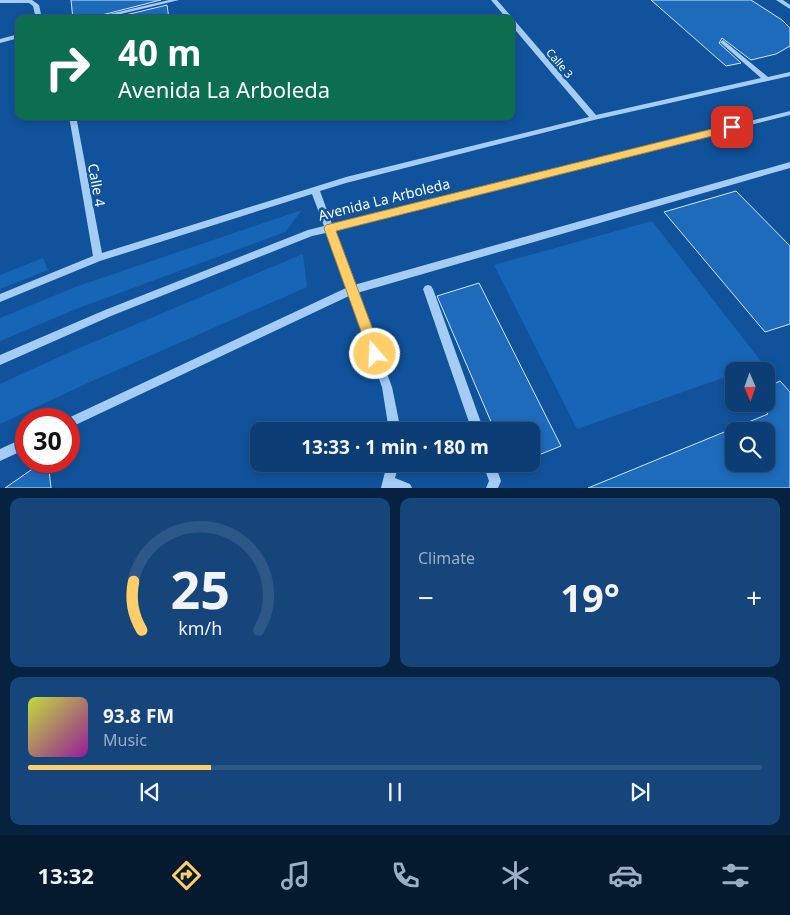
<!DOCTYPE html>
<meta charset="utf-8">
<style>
body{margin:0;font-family:"Noto Sans",sans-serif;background:#15457a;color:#f1f3f6;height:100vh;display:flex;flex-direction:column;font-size:19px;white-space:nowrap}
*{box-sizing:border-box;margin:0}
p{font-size:16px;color:#9aaec5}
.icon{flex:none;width:28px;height:28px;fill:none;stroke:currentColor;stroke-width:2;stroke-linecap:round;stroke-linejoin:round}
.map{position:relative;height:488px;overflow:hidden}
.drawer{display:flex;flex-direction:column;gap:10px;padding:10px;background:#072240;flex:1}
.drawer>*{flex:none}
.guide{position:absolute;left:15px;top:15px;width:500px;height:105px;border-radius:10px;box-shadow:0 2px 8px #0003,0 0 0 1px #2c5787;background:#0b6e4f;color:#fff;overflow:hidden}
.needle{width:32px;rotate:178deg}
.buttons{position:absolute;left:725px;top:362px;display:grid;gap:10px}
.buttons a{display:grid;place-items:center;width:50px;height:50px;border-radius:10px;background:#0c3e75;box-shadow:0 2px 8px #0003,0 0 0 1px #2c5787;font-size:25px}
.speed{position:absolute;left:15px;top:408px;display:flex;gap:10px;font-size:25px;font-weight:700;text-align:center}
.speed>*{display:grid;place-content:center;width:65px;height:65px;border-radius:50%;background:#0c3e75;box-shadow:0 2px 8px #0003,0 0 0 1px #2c5787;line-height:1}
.speed .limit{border:8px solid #d22;background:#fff;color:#111}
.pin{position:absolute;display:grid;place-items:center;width:42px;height:42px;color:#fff;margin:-21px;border-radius:10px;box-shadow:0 2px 8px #0006}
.me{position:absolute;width:55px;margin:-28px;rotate:341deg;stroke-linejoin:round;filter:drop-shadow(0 0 4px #0008)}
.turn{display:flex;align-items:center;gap:18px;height:105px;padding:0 20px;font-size:22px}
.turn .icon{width:65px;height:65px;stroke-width:2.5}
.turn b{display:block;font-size:35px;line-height:42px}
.big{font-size:38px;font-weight:700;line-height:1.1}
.drawer .card{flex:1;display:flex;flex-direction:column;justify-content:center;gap:8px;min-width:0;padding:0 18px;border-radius:10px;background:#15457a}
.drawer .dial{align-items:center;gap:0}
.dial svg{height:130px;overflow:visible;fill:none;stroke:#2c5787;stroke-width:7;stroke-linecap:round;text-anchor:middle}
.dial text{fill:#f1f3f6;stroke:none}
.song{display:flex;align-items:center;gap:15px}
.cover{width:60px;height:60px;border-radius:8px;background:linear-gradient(135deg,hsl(70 70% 55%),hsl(300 70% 35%))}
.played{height:5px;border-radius:2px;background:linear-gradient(90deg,#ffce68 25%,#2c5787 25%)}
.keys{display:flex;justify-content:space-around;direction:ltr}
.heat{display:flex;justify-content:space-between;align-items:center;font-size:28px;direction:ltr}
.drawer .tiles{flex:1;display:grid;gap:10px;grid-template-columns:1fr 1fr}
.card:last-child{grid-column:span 2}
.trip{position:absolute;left:250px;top:422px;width:290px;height:50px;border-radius:10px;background:#0c3e75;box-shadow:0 2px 8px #0003,0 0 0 1px #2c5787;font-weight:700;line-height:50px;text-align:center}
.tabs{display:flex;height:80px;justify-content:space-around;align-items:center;background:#05192f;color:#9aaec5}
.tabs .icon{width:35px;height:35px}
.tabs .on{color:#ffce68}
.tabs b{font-size:22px;color:#f1f3f6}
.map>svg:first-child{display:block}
.green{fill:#1765b7}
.building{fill:#1e6abb;stroke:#cde5fe;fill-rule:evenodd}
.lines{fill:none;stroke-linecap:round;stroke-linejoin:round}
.minor{fill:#a4ccf5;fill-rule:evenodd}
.route{fill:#ffce68;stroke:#a68644}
.labels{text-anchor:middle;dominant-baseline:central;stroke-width:5;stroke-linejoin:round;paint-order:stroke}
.far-street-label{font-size:11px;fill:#fff;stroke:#10539c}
.street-label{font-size:14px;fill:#fff;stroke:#10539c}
</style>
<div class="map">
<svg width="790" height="488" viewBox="0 0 790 488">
<rect width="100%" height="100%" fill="#10539c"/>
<!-- green -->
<path class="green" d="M302,210l-17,22 -209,77 -76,32v-23l78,-32z
M652,221l111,143 -21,7h-8v3l-157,55 -83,-164z
M303,254l4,33 -217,95 -90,42v-40l70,-32z
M43,258l5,12 -48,19v-14z"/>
<!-- building -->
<path class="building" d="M71,0h90l-75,19h-13z
M651,0h100l31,20 8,8v18l-14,8 -25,6 -29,-22 -3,5 22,20 -15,3z
M167,5l2,14h-60z
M736,191l54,55v78l-25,8 -101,-120z
M479,283l82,163 -30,12v-27h-36l-58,-135z
M780,381l10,11v96h-202l180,-74 -2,-2v-24zM734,431h32v33h-32z
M44,461h4l3,27h-46z"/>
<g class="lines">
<!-- minor -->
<path class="minor" d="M0,0h32l7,5 3,14h-6l-3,-13 -4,-3h-29z
M169,0h10l-79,19h-12z
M491,0h6l99,115 165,-37 -40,-35 -1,-1 3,-2 45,37 22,-5v4l-196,44 -248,63 -26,8 12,33 458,-113v4l-456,116 20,54 436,-123v6l-433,125 35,94 9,44h-12l-7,-44 -33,-91 -280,132v-9h-3l280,-131 -20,-55 -14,3 -201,80 -111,49v-10l105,-45 203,-80 16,-4 -12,-32 -212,67 -100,41v-8l93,-38 -24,-140h7l26,137 244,-76 243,-60 -78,-92v-6h-4z
M776,0h7l7,5v4z
M19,34v4l-19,5v-4z
M428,285l3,1 2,3 51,142h-12l-49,-142 2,-3z
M26,437v12l-26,12v-12z
M387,464h12l-4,14 15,6 2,4h-31z
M483,464h12l6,17 -3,7h-12l3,-7z"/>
</g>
<!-- route -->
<path class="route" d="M732,124l4,1v5l-400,101 46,123 -2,5 -5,2 -4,-2 -47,-131 2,-3z"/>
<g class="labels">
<!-- far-street labels -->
<g class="far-street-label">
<text transform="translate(560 63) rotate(50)">Calle 3</text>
</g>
<!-- street labels -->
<g class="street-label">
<text transform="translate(97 185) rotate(80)">Calle 4</text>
<text transform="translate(384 199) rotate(-14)">Avenida La Arboleda</text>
</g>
</g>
</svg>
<div class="buttons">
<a><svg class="needle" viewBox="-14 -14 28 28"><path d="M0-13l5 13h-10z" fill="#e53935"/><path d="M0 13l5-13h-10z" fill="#9aaec5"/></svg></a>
<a><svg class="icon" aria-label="search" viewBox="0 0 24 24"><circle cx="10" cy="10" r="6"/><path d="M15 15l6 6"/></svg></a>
</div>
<div class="speed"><div class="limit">30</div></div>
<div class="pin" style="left:732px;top:127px;background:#d93025"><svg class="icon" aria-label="arrive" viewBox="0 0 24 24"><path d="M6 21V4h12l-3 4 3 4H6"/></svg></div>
<svg class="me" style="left:375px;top:354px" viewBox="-20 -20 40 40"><circle r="17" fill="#ffce68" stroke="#fff" stroke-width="3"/><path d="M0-11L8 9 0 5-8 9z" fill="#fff"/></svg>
<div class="trip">13:33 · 1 min · 180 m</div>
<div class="guide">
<div class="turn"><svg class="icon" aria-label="right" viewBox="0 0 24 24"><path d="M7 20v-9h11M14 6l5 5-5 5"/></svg><div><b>40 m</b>Avenida La Arboleda</div></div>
</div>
</div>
<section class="drawer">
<div class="tiles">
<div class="card dial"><svg viewBox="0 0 100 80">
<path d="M14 69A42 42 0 1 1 86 69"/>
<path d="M14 69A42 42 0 0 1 9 39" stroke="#ffce68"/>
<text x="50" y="56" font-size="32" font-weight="700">25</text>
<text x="50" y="72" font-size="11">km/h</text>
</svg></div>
<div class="card"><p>Climate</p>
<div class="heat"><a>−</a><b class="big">19°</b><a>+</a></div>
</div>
<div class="card">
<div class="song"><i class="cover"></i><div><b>93.8 FM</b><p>Music</p></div></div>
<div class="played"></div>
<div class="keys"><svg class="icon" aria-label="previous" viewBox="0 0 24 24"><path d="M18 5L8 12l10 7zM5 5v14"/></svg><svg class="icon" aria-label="pause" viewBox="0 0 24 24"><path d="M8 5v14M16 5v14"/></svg><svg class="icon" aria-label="next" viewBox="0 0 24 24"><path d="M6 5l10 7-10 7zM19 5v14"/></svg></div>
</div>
</div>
</section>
<nav class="tabs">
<b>13:32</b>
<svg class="icon on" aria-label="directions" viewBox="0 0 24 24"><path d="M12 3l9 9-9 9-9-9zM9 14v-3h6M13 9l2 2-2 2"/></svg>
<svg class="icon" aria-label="music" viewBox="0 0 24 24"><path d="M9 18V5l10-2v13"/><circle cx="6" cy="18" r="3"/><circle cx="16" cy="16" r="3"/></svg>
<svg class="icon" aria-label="phone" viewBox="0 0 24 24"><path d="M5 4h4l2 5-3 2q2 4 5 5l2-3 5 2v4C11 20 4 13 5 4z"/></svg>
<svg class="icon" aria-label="climate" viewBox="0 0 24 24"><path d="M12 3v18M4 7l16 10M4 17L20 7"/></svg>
<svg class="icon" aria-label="car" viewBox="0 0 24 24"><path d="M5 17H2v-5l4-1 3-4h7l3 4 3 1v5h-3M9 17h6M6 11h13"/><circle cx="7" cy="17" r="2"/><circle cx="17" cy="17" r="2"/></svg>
<svg class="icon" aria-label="filters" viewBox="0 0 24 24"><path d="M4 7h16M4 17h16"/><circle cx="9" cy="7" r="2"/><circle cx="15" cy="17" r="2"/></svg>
</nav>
